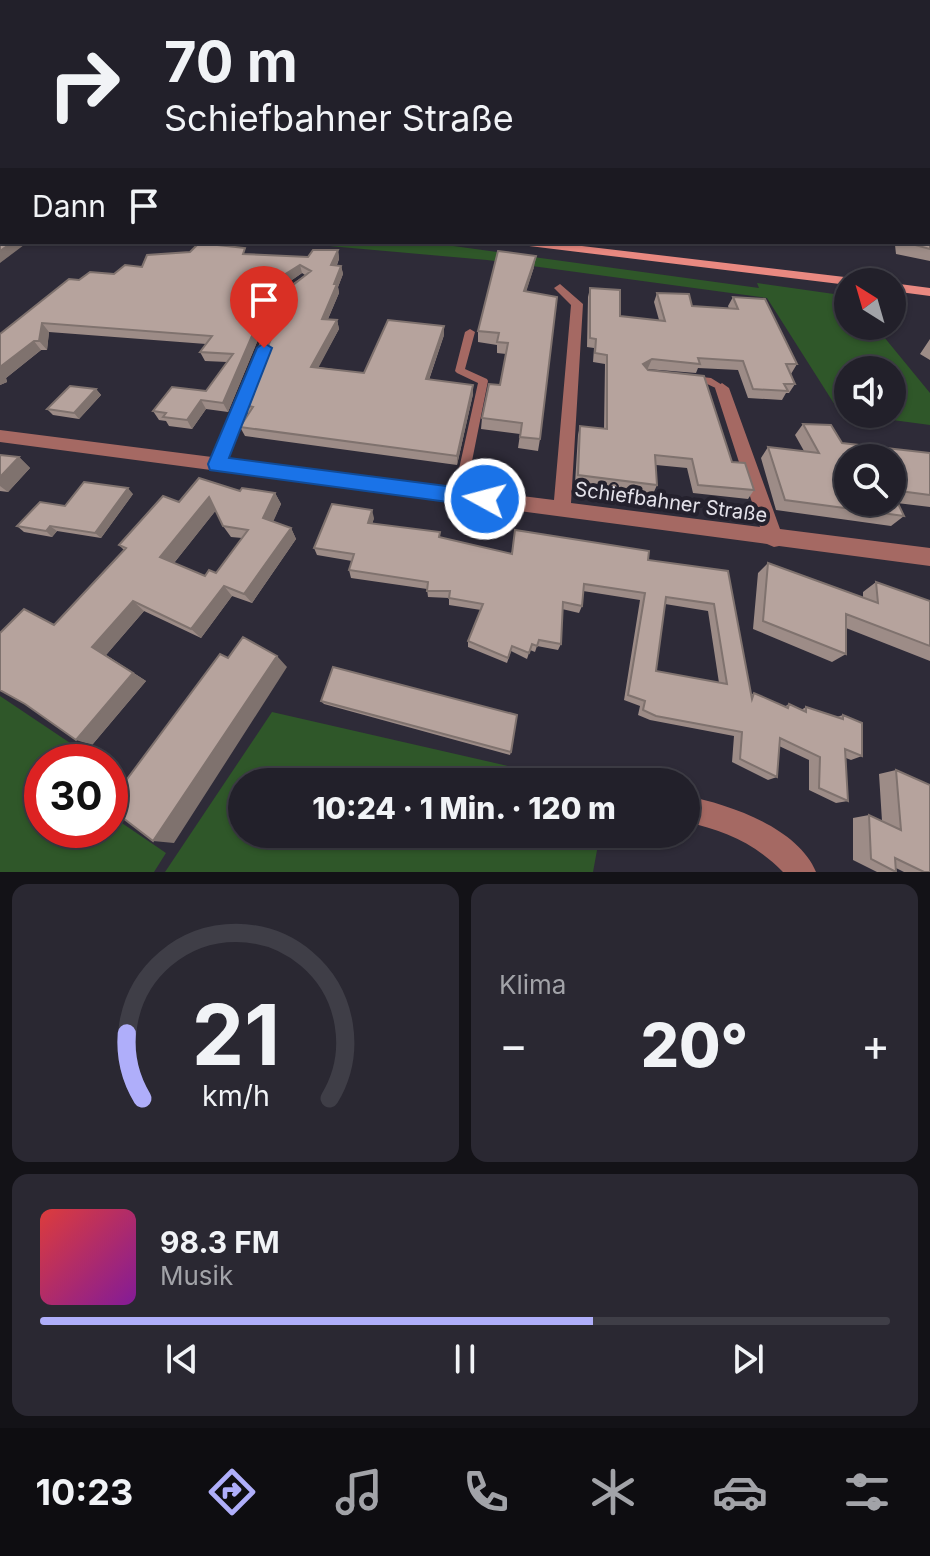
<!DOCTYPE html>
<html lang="de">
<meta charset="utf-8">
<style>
body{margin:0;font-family:Inter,sans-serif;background:#2a2832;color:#f1f3f6;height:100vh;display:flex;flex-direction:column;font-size:30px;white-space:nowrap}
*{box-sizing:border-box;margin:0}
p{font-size:26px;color:#a2a3a8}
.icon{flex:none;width:44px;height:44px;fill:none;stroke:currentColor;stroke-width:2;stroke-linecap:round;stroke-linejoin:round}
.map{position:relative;height:872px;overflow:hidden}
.drawer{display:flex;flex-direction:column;gap:12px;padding:12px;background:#131217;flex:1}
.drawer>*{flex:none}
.hud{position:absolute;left:0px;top:0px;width:930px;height:244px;box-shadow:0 2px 6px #0004,0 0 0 2px #3f3e47;background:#22202a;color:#f1f3f6;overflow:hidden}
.needle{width:52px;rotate:323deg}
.controls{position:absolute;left:834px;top:268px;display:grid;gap:16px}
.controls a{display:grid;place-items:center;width:72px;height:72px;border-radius:50%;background:#22202a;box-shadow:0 2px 6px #0004,0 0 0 2px #3f3e47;font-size:40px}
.speed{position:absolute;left:24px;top:744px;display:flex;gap:16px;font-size:40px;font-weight:700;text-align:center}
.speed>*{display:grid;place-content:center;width:104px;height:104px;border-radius:50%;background:#22202a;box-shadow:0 2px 6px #0004,0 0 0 2px #3f3e47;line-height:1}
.speed .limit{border:12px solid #d22;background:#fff;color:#111}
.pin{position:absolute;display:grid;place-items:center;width:68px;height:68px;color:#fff;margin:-82px -34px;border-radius:50% 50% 50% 0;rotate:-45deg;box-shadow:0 0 8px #0007}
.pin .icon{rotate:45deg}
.me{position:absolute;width:88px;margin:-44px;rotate:277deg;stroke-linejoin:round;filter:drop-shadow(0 0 6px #0008)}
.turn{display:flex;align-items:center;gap:28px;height:168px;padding:0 32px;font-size:36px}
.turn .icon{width:104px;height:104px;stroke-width:2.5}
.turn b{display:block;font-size:56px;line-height:68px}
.then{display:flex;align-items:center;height:76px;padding:0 32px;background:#0003;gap:16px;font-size:30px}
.big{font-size:60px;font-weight:800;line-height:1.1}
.drawer .tile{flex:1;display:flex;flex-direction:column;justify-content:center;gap:12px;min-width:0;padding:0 28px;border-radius:16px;background:#2a2832}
.drawer .dial{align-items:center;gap:0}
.dial svg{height:208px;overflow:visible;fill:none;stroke:#3f3e47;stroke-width:7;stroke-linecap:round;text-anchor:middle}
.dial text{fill:#f1f3f6;stroke:none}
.song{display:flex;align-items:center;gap:24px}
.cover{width:96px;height:96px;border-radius:12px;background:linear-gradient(135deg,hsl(0 70% 55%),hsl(290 70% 35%))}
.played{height:8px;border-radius:4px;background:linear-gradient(90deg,#afaefa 65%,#3f3e47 65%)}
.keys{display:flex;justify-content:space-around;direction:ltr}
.heat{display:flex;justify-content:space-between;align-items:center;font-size:44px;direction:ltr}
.drawer .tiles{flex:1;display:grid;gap:12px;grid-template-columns:1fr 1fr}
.tile:last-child{grid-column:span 2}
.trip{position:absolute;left:228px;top:768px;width:472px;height:80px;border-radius:40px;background:#22202a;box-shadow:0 2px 6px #0004,0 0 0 2px #3f3e47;font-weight:800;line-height:80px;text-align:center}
.tab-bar{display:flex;height:128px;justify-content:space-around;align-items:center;background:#0e0d11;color:#a2a3a8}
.tab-bar .icon{width:56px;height:56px}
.tab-bar .on{color:#afaefa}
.tab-bar b{font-size:36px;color:#f1f3f6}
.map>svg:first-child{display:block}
.green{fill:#2f5729;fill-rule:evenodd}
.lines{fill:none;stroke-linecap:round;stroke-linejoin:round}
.service{fill:#a56963;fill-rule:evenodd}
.minor{fill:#a56963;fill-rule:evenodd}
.secondary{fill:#e98981;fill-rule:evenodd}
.wall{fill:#9d8c87;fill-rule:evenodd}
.shaded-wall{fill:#7f726e}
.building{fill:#b6a39d;stroke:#7f726e;stroke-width:2;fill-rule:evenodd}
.route{fill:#1a73e8;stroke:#114b97;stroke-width:2}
.labels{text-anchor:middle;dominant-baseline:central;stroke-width:8;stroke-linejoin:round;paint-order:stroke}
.street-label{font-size:20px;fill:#e4e2ea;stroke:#24212d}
</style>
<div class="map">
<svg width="930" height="872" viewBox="0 0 930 872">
<rect width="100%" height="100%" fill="#2e2b38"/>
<!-- green -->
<path class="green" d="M284,242h140l335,46 -2,-5 91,13v30h27l55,67v32l-90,-12 -73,-115 -280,-38zM848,370h44v44h-44z
M0,696l94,63v3h-52v68h68v-15l56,38 -12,19h-154z
M272,712l306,70h-336v52h358l-7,38h-428z"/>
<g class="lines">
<!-- service -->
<path class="service" d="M470,329l5,3 -10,37 22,10 1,2 -23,115 -2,4 -4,1 -4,-1 -2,-4 25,-113 -21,-10 -2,-2 10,-39z
M693,376l18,2 16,10 -5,3 -17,-8 -16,-2 -1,-2z"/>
<!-- minor -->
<path class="minor" d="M304,276l6,4 -17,12 -66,167 327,41 17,-195 -17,-17 6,-4 23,20 -12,199 189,24 -45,-139 7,-5 7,5 51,141 150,19v18l-151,-20 -5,1 -7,-3 -767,-102v-12l212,27 70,-167z
M686,796c43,8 112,32 130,76h-33c-27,-28 -59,-42 -97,-50z"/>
<!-- secondary -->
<path class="secondary" d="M0,190h2v6h-2z
M516,242h32l305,36 6,4h-11v3l-327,-40z
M892,283l38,5v8l-38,-5z"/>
</g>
<!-- wall -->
<path class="wall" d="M930,87v174l-34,-7 -1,-9 -6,-1 -1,-2h40z
M668,242h36l-1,4z
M338,250l1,9 -2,6 4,1 2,8 -5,13 1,6 -11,26 9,1 2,9 -21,38 46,6 80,-38 -15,45 44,5v9l-16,71 -212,-29 -5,-9 8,-13 -4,-9 61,-130 -3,-2 -23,16 -51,123 -22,-3 -14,20 -23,-3 -3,-5 -7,-1 -6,-9 53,-20 21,-29 -22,-1 -5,-9 6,-8 -157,-12 -2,18h-6l-35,28 1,4 -7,3v-51l79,-54 35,-6 28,-7 105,-13 61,3z
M534,267l-8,24 14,148 -2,12 -20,-3 2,-14 -39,-5 1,-11 18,-33 6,-31 -9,-1v-8l-19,-3v-11z
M590,288l30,28 39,4 -5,-18 3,-9 35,13 37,3 -1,-3 5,-9 64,67 -6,10 4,10 -6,9h-3l-4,7 -34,-2 -10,-28 -40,-2 -2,5 -49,-4 85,93 22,28 -6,9 -55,-6 -6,-25 -31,-3 1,20 -4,9 -78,-10 3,-49 2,-9 24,3 1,-65 -12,-2 1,-14 -7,-1 1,-50z
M930,339v21l-10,-6z
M96,389l5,6 -22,24 -26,-4 -6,-6z
M803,424l39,19 88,10v54l-33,-4 7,13 -13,10 -115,-16 -15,-52 7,-11 36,4 -9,-16z
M0,455l19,2 11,11 -22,24 -8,-1z
M275,493l6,11 -8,17 18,7 5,11 -44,64 -20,-7 -31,42 -57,-27 -38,44 40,26 -54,64 -38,-120 70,-75 -5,-5 60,-43zM216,510l7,16 8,11 11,1 -26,35 -11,3 -31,-13z
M133,494l-32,44 -44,-7 -5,6 -28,-5 -7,-6 48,-20z
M374,518l-2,6 68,8v5l72,17 136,6 80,11 23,124 3,-2 30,14 5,-3 12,6 5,-3 31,10 6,-2 19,41 -11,4 -5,-2 2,43 -12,2 -27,-13v-30l-30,-14 -2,31 -9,3 -36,-18 2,-26 -84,-16 -12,-5 2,-9 -16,-6 16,-100 -57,-9 -1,15 -3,7 -17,-4 -1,35 -3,6 -21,-4 -2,6 -5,-2 -3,9 -16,-8 -4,12 -39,-16v-6l13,-31 -32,-5v-7l-21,-1 -1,-8 -76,-11 -2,-8 3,-9 -35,-6 -3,-7zM665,604l43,7 11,72 -63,-12z
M768,563l95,35v-6l13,-10 54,19v60l-84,-33v26l-14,8 -79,-33 5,-56z
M321,701l190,51 -1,3 -186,-51z
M896,770l34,102h-26l-8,-4v4h-19l-24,-12v-42l16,-3 13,6 -3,-47z"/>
<!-- shaded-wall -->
<path class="shaded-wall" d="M13,242h15l-28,21v-12z
M338,250l1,9 -6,15 -2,-9z
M536,256l-2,11 -11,35 1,-11z
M300,265l2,8 -23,16 -51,123 -5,-9 53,-123z
M341,266l2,8 -5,13 1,6 -15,35 -2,-9 12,-35z
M337,320l2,9 -25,47 -3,-9z
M42,323l7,9 -2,18 -8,-9z
M444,326v9l-18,53v-9z
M34,341l7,9 -35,28 1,4 -7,3v-18z
M652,359l-4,9 -8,6 3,-10z
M473,385v9l-16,71v-9z
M96,389l5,6 -22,24 -5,-6z
M201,400l5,9 -14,20 -5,-9z
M19,457l11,11 -22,24 -8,-6v-9z
M128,488l5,6 -32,44 -6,-5z
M275,493l6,11 -11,25 -7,-11z
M209,497l8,12 -47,59 -10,-11z
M372,510l2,8 -4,13 -2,-8z
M50,526l7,5 -5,6 -6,-6z
M291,528l5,11 -44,64 -8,-9z
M224,586l8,10 -31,42 -10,-9z
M133,601l11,10 -38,44 40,26 -54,64 -16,-5 16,-93z
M277,656l10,11 -113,176 -21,-2z"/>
<!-- building -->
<path class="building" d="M928,87h2v162l-26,-7h24z
M0,226h2v16h11l-13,9z
M199,243l46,5 -2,6 65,3 5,-7h25l-7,15 10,1 -7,18h3l-15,35 15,1 -26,47 53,6 24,-53 56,6 -18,53 47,6 -16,71 -217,-29 13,-20 -9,-2 49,-120 18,-14 -11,-6 -24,15 -53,123 -22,-3 -14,20 -24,-3 3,-4 -13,-2 19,-24 34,4 27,-37 -33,-2 12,-16 -170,-13 -3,18h-5l-34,26v-33l69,-55 10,1 11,-8 24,2 11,-9 17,2 5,-12 43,-3z
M498,251l38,5 -12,35 33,6 -17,142 -20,-2 2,-14 -40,-5 7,-34 11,1 8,-42 -11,-1 2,-9 -21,-2z
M590,288l30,2v26l45,5 -8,-28 32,1 3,12 46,3 -5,-12 32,2 32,65h-11l9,20h-11l4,7 -35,-2 -10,-28 -45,-3 2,6 -48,-5 -9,5 5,6 56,6 28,86 13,1 9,27 -56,-5 -6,-26 -37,-4 2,30 -79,-10 2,-49 27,3v-74l-12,-2 1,-14 -6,-1z
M70,386l26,3 -22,24 -27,-4z
M803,424l28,1 11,18 88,10v42l-38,-5v-32h-44v44h44v-11l12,25 -119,-16 -17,-53 51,6z
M0,455l19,2 -19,20z
M199,478l41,13 2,-3 33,5 -12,25 28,10 -47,66 -20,-8 -33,43 -58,-28 -41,46 41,26 -57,67 -51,-36 -25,-14v-57l24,-24 30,16 72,-77 -7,-3 44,-49 16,6zM209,497l14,29 25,4 -32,43 -7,-3 -4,6 -45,-19z
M84,482l44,6 -33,45 -45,-7 -4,5 -29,-5 23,-24 25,4z
M332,504l40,6 -4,13 72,9 -1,5 73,17 3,-24 134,21 -1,9 80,11 24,128 2,-6 34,15 1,-4 17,8v-5l37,12v-4l19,8v33l-17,-7 3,52 -29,-13 1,-31 -40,-19 -3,39 -37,-18 2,-27 -86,-16 -13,-6 2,-9 -17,-6 17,-102 -61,-9 -2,22 -19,-4 -2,42 -22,-4 -2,6 -5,-2 -3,9 -17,-7 -4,12 -40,-17 15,-37 -34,-6 1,-7h-23l1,-9 -79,-12 5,-16 -40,-6zM666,597l48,7 13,80 -71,-13z
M768,563l110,40 -2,-21 54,19v45l-84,-32v40l-83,-33z
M243,637l34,19 -124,185 -43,-33v-6l110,-148 8,4z
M333,667l184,48 -6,37 -190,-51z
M896,770l34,15v87h-6l-29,-14 1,14 -25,-13 -2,-44 32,15z"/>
<!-- sky -->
<linearGradient id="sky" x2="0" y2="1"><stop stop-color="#19181f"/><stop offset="0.42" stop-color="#464a5e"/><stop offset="1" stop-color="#464a5e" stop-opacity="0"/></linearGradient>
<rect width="930" height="209" fill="url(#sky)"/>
<!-- route -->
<path class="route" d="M264,343l8,5 -43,110 256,33 7,2 3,6 -3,6 -7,2 -275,-37 -2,-6 49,-116z"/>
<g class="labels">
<!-- street labels -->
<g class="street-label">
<text transform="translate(671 502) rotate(8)">Schiefbahner Straße</text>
</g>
</g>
</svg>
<div class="controls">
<a><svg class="needle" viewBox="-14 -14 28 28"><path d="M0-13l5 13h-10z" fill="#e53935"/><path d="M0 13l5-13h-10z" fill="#a2a3a8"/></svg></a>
<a><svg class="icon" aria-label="sound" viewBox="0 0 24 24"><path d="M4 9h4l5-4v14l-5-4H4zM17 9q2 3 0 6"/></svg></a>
<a><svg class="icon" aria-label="search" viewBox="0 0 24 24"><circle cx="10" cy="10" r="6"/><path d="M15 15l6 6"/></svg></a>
</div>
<div class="speed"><div class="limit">30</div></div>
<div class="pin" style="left:264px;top:348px;background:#d93025"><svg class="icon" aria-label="arrive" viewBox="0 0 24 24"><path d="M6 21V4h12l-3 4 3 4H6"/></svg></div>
<svg class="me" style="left:485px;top:499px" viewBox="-20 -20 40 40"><circle r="17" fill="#1a73e8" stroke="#fff" stroke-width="3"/><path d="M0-11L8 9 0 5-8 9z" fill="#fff"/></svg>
<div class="trip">10:24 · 1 Min. · 120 m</div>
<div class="hud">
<div class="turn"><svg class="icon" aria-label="right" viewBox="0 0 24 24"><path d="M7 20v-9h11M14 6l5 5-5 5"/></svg><div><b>70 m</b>Schiefbahner Straße</div></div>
<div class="then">Dann<svg class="icon" aria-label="arrive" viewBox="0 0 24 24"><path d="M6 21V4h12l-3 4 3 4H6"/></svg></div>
</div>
</div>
<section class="drawer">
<div class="tiles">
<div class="tile dial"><svg viewBox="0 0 100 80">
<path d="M14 69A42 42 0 1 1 86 69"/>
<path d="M14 69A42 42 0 0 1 8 44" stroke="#afaefa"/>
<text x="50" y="56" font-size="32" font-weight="700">21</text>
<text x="50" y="72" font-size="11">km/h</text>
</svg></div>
<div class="tile"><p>Klima</p>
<div class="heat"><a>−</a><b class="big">20°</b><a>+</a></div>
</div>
<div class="tile">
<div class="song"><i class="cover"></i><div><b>98.3 FM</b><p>Musik</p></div></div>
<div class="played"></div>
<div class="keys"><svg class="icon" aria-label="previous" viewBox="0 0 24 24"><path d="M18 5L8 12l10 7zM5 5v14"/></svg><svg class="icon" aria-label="pause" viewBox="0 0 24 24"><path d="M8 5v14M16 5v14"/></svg><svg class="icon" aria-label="next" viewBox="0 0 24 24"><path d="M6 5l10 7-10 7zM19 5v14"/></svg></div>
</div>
</div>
</section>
<nav class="tab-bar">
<b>10:23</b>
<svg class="icon on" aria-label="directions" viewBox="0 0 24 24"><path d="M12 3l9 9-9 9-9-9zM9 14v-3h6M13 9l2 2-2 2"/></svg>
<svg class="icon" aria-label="music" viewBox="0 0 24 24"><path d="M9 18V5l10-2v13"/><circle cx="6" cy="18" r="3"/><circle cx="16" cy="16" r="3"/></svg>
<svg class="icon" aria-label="phone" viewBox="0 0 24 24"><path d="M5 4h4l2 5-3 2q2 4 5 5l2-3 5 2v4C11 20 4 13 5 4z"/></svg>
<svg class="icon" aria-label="climate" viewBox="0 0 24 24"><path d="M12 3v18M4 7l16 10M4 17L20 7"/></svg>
<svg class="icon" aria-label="car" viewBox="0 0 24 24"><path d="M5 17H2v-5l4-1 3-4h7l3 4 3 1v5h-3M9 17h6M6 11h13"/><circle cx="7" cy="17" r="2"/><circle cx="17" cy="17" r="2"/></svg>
<svg class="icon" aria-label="filters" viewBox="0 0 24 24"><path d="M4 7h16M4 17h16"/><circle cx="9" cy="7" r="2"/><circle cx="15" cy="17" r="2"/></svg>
</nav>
